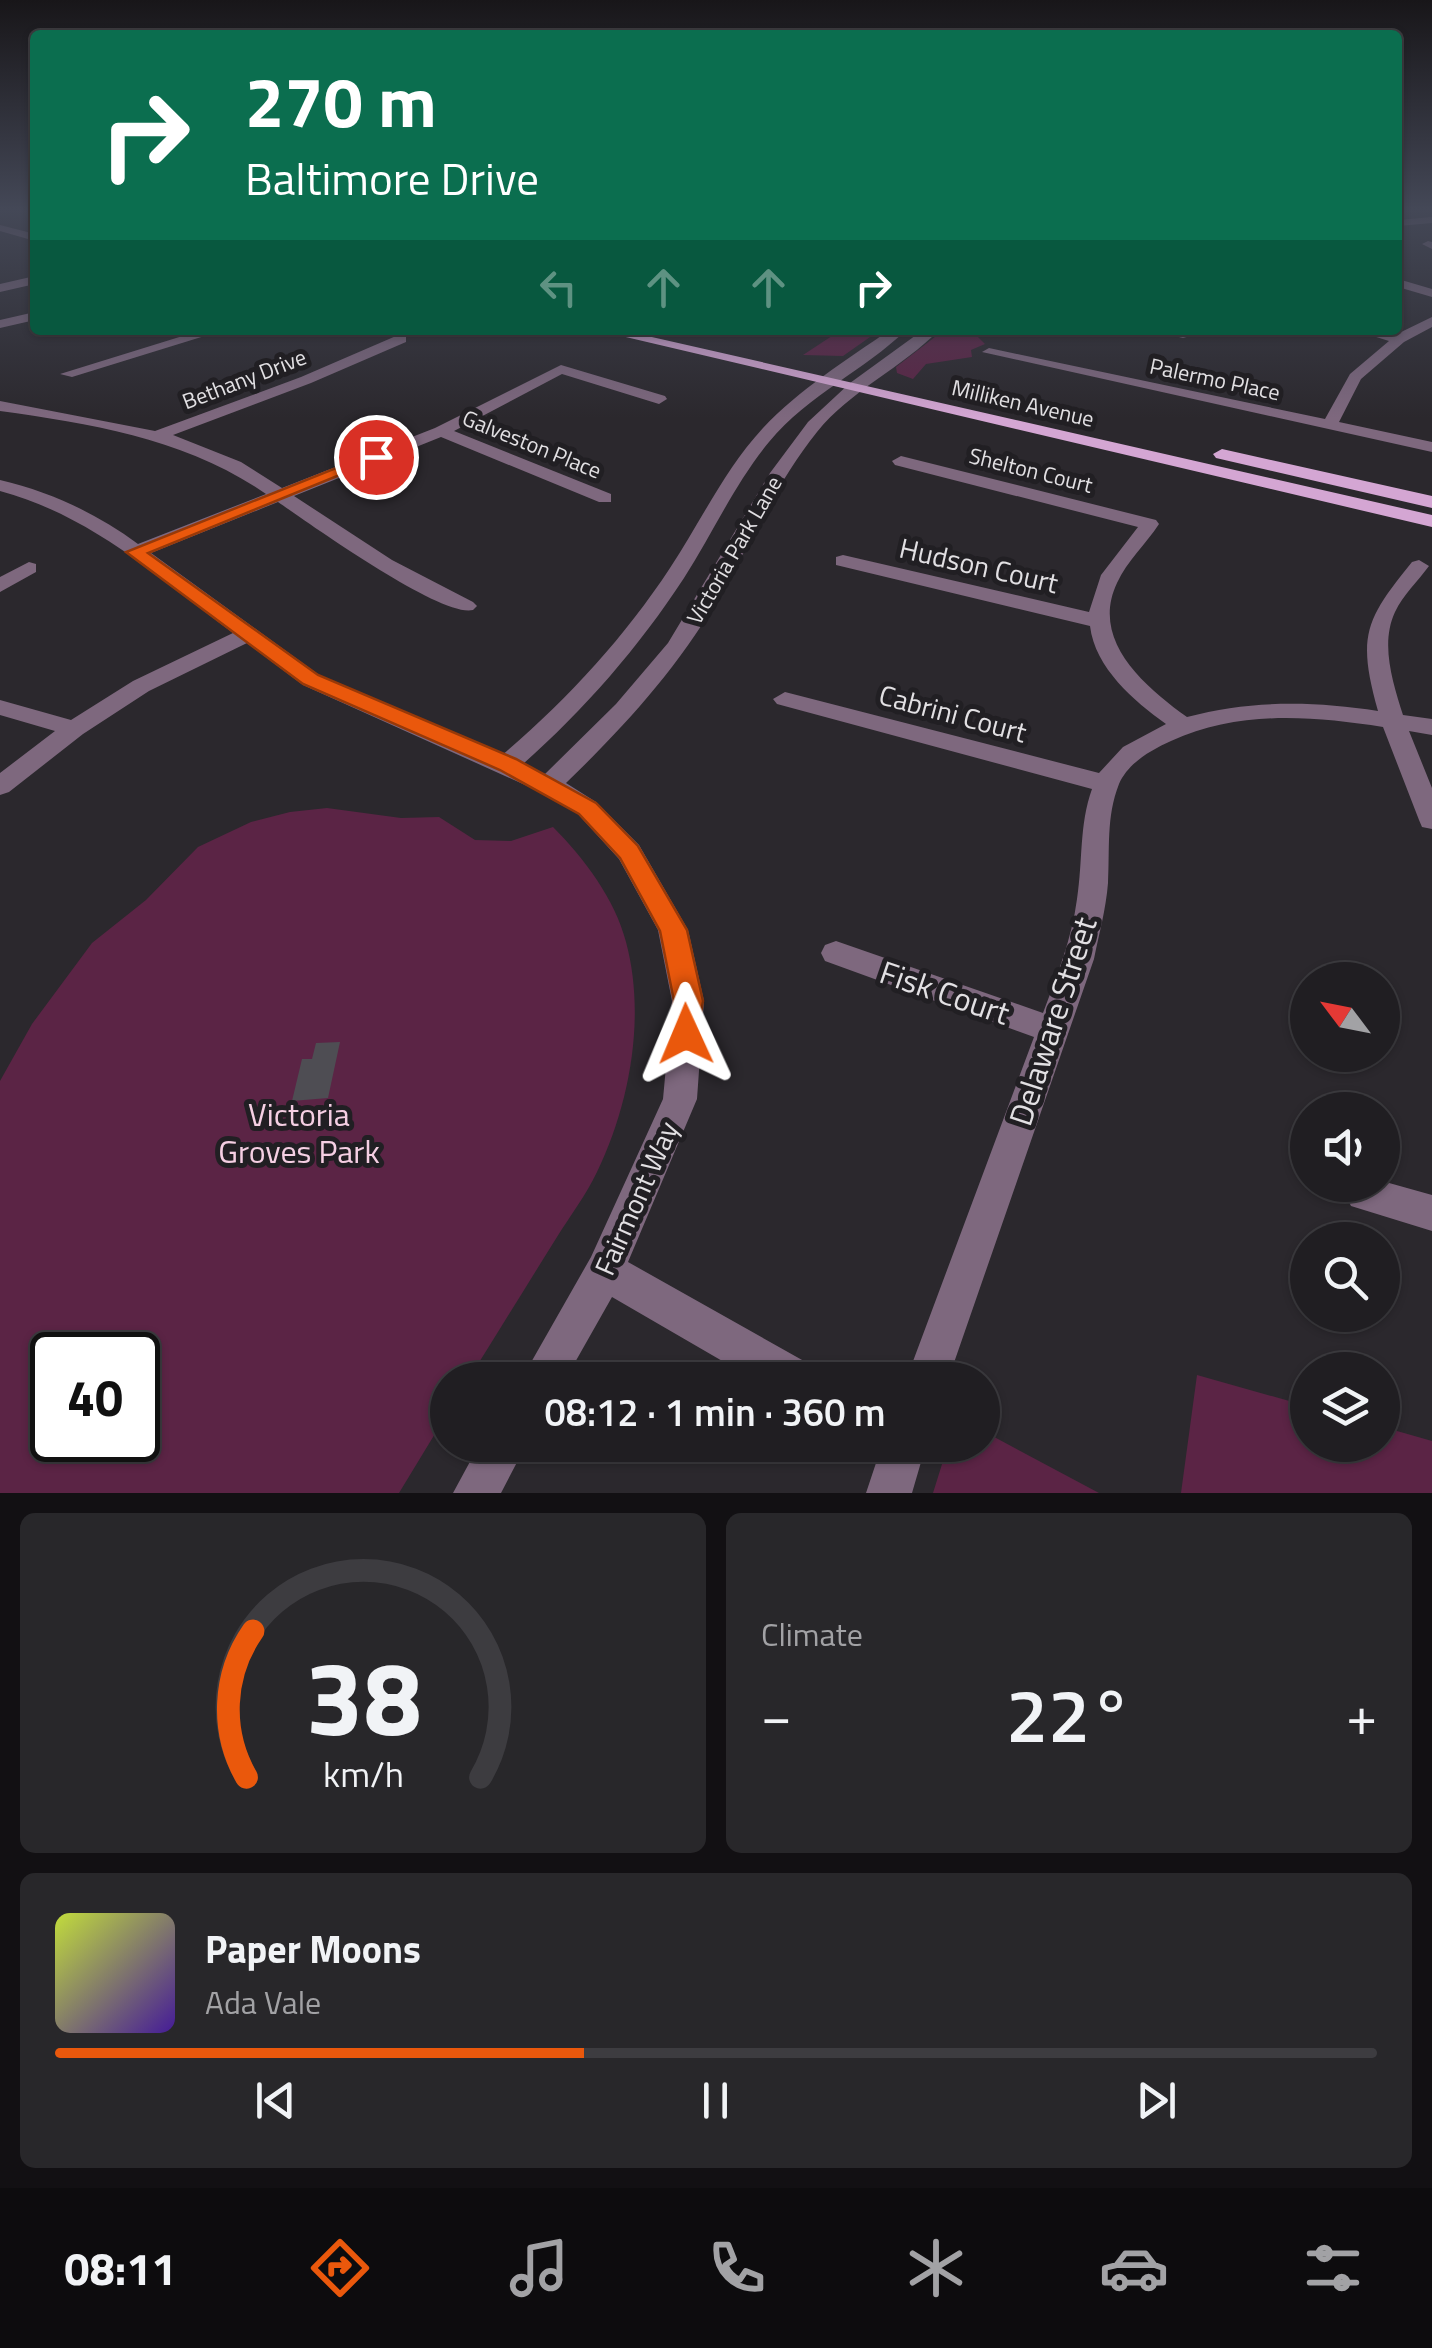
<!DOCTYPE html>
<meta charset="utf-8">
<style>
body{margin:0;font-family:"Titillium Web",sans-serif;background:#28272a;color:#f1f3f6;height:100vh;display:flex;flex-direction:column;font-size:38px;white-space:nowrap}
*{box-sizing:border-box;margin:0}
p{font-size:32px;color:#a2a2a5}
.icon{flex:none;width:55px;height:55px;fill:none;stroke:currentColor;stroke-width:2;stroke-linecap:round;stroke-linejoin:round}
.map{position:relative;height:1493px;overflow:hidden}
.drawer{display:flex;flex-direction:column;gap:20px;padding:20px;background:#121013;flex:1}
.drawer>*{flex:none}
.hud{position:absolute;left:30px;top:30px;width:1372px;height:305px;border-radius:10px;box-shadow:0 2px 8px #0004,0 0 0 2px #3d3c40;background:#0b6e4f;color:#fff;overflow:hidden}
.needle{width:65px;rotate:302deg}
.controls{position:absolute;left:1290px;top:962px;display:grid;gap:20px}
.controls a{display:grid;place-items:center;width:110px;height:110px;border-radius:50%;background:#201e22;box-shadow:0 2px 8px #0004,0 0 0 2px #3d3c40;font-size:50px}
.speed{position:absolute;left:30px;top:1332px;display:flex;gap:20px;font-size:50px;font-weight:700;text-align:center}
.speed>*{display:grid;place-content:center;width:130px;height:130px;border-radius:50%;background:#201e22;box-shadow:0 2px 8px #0004,0 0 0 2px #3d3c40;line-height:1}
.speed .limit{border:5px solid #111;border-radius:15px;background:#fff;color:#111}
.pin{position:absolute;display:grid;place-items:center;width:85px;height:85px;color:#fff;margin:-42px;border:5px solid #fff;border-radius:50%;box-shadow:0 2px 10px #0007}
.me{position:absolute;width:110px;margin:-55px;rotate:359deg;stroke-linejoin:round;filter:drop-shadow(0 0 8px #0008)}
.turn{display:flex;align-items:center;gap:35px;height:210px;padding:0 50px;font-size:45px}
.turn .icon{width:130px;height:130px;stroke-width:2.5}
.turn b{display:block;font-size:70px;line-height:85px}
.lanes{display:flex;align-items:center;height:95px;padding:0 50px;background:#0003;justify-content:center;gap:50px;direction:ltr}
.lanes .off{opacity:.35}
.big{font-size:75px;font-weight:600;line-height:1.1}
.drawer .widget{flex:1;display:flex;flex-direction:column;justify-content:center;gap:15px;min-width:0;padding:0 35px;border-radius:15px;background:#28272a}
.drawer .dial{align-items:center;gap:0}
.dial svg{height:260px;overflow:visible;fill:none;stroke:#3d3c40;stroke-width:7;stroke-linecap:round;text-anchor:middle}
.dial text{fill:#f1f3f6;stroke:none}
.song{display:flex;align-items:center;gap:30px}
.cover{width:120px;height:120px;border-radius:15px;background:linear-gradient(135deg,hsl(70 70% 55%),hsl(260 70% 35%))}
.played{height:10px;border-radius:5px;background:linear-gradient(90deg,#ea580c 40%,#3d3c40 40%)}
.keys{display:flex;justify-content:space-around;direction:ltr}
.heat{display:flex;justify-content:space-between;align-items:center;font-size:55px;direction:ltr}
.drawer .tiles{flex:1;display:grid;gap:20px;grid-template-columns:1fr 1fr}
.widget:last-child{grid-column:span 2}
.trip{position:absolute;left:430px;top:1362px;width:570px;height:100px;border-radius:50px;background:#201e22;box-shadow:0 2px 8px #0004,0 0 0 2px #3d3c40;font-weight:600;line-height:100px;text-align:center}
.tab-bar{display:flex;height:160px;justify-content:space-around;align-items:center;background:#0d0c0e;color:#a2a2a5}
.tab-bar .icon{width:70px;height:70px}
.tab-bar .active{color:#ea580c}
.tab-bar b{font-size:45px;color:#f1f3f6}
.map>svg:first-child{display:block}
.green{fill:#5b2445;fill-rule:evenodd}
.building{fill:#4e4d53}
.lines{fill:none;stroke-linecap:round;stroke-linejoin:round}
.minor{fill:#7e687e;fill-rule:evenodd}
.major{fill:#d4a6d3;fill-rule:evenodd}
.route{fill:#ea580c;stroke:#983908;stroke-width:2.5}
.labels{text-anchor:middle;dominant-baseline:central;stroke-width:10;stroke-linejoin:round;paint-order:stroke}
.far-street-label{font-size:22px;fill:#e2e0e3;stroke:#211f23}
.street-label{font-size:28px;fill:#e2e0e3;stroke:#211f23}
.near-street-label{font-size:32px;fill:#e2e0e3;stroke:#211f23}
.near-park-label{font-size:32px;fill:#f5cfe3;stroke:#211f23}
</style>
<div class="map">
<svg width="1432" height="1493" viewBox="0 0 1432 1493">
<rect width="100%" height="100%" fill="#2b282d"/>
<!-- green -->
<path class="green" d="M841,330h39l-37,26 -40,-1z
M944,330h27l14,14 -14,6 1,7 -46,7 -13,15 -16,-6 -1,-6z
M327,808l74,10 38,-1 36,23 36,1 42,-14c31,31 62,72 73,115 20,74 4,162 -29,230 -11,23 -27,44 -40,65 -30,48 -59,95 -89,143h-20l-1,34 -48,79h-399v-412l32,-57 60,-81 54,-43 52,-53 53,-25 39,-10zM52,1355h86v85h-86z
M1197,1375l110,31 1,39h74l1,-18 49,14v52h-251z
M983,1431l116,62h-166l15,-48h34z"/>
<!-- building -->
<path class="building" d="M340,1042l-12,56 -36,3 10,-42h10l4,-16z"/>
<g class="lines">
<!-- minor -->
<path class="minor" d="M1432,217v6l-34,3v-6z
M0,225l35,9v7l-35,-10z
M1428,241l4,1v7l-10,-5z
M35,276v8l-35,8v-8z
M1398,279l34,10v8l-34,-10z
M35,312v8l-35,8v-8z
M1432,317v10l-28,15 -43,37 -22,43 93,20v10l-450,-100 7,-4 336,71 25,-45 39,-33 -35,-11 43,4z
M202,330h22l-152,47 -12,-3z
M890,330h16c-42,41 -97,64 -137,112 -34,41 -56,91 -85,136 -45,69 -100,132 -161,186l22,10 71,-70 52,-61 102,-170 38,-51 42,-39 73,-53h16c-37,38 -88,60 -122,102 -42,52 -67,114 -101,170 -40,68 -93,126 -150,181l30,19 43,43 49,85 16,71 -7,98 -69,163 183,103 6,15h-62l-143,-83 -47,83h-44l70,-123 72,-158 9,-98 -14,-71 -39,-71 -41,-45 -24,-16 -251,-113 -56,-42 -98,48 -66,43 -74,58 -9,3v-22l55,-42 -55,-16v-15l71,20 62,-39 100,-48c-73,-55 -143,-118 -233,-142v-11c51,12 96,33 138,64l128,-50c-79,-55 -173,-70 -266,-83v-10l155,30 146,-54 95,-41h10v6l-95,41 -138,52 68,27 41,26 153,-60 126,-63 104,31 2,3 -8,5 -97,-30 -108,57 157,63v8h-12l-158,-65 -147,59 98,64 81,42 4,4 -4,4c-32,8 -163,-86 -195,-108l-127,51 168,122 183,80c64,-54 122,-117 168,-187 31,-47 55,-99 93,-140 37,-39 83,-68 127,-98z
M1151,330h60l-28,8z
M901,456l255,64 3,4c-13,20 -32,37 -42,59 -27,57 27,103 70,134 64,-17 126,-16 191,-6 -21,-75 -13,-91 34,-149l7,-2 10,6c-11,15 -26,29 -34,46 -15,32 -2,71 8,103l29,4v16l-23,-4 23,57v41l-10,-2 -3,-7 -36,-93c-72,-11 -144,-17 -212,14 -20,9 -43,22 -52,43 -13,33 -9,65 -11,99 -2,26 -9,51 -14,76l-146,421h-42l128,-343 -209,-76 -4,-8 4,-8 11,-4 207,72c14,-37 29,-75 34,-114 6,-38 2,-74 15,-110l-315,-85 -4,-5 12,-7 314,81 24,-26 43,-23c-32,-23 -71,-56 -76,-98l-254,-61v-8l7,-2 246,57 12,-37 37,-48 -243,-62 -3,-4z
M29,562l7,2v8l-36,20v-15z
M1382,1181l50,14v36l-81,-25 -6,-12 4,-9h33z
M479,1445h47l-25,48h-48z
M882,1445h44l-14,48h-46z"/>
<!-- major -->
<path class="major" d="M596,330h25l811,185v12z
M1222,449l210,47v12l-216,-50 -3,-4z"/>
</g>
<!-- sky -->
<linearGradient id="sky" x2="0" y2="1"><stop stop-color="#181619"/><stop offset="0.5" stop-color="#444857"/><stop offset="1" stop-color="#444857" stop-opacity="0"/></linearGradient>
<rect width="1432" height="418" fill="url(#sky)"/>
<!-- route -->
<path class="route" d="M371,454l13,3 -236,96 170,122 198,84 80,44 42,43 49,84 16,71 -7,41 -10,4 -11,-4 -4,-8 3,-33 -14,-70 -40,-73 -41,-44 -79,-44 -197,-86 -177,-132z"/>
<g class="labels">
<!-- far-street labels -->
<g class="far-street-label">
<text transform="translate(244 379) rotate(-21)">Bethany Drive</text>
<text transform="translate(1215 379) rotate(12)">Palermo Place</text>
<text transform="translate(1023 403) rotate(13)">Milliken Avenue</text>
<text transform="translate(532 444) rotate(22)">Galveston Place</text>
<text transform="translate(1031 470) rotate(14)">Shelton Court</text>
<text transform="translate(734 550) rotate(-60)">Victoria Park Lane</text>
</g>
<!-- street labels -->
<g class="street-label">
<text transform="translate(979 565) rotate(13)">Hudson Court</text>
<text transform="translate(953 713) rotate(15)">Cabrini Court</text>
<text transform="translate(636 1198) rotate(-66)">Fairmont Way</text>
</g>
<!-- near-street labels -->
<g class="near-street-label">
<text transform="translate(945 992) rotate(19)">Fisk Court</text>
<text transform="translate(1052 1021) rotate(-72)">Delaware Street</text>
</g>
<!-- near-park labels -->
<g class="near-park-label">
<text x="299" y="1114">Victoria<tspan x="299" dy="37">Groves Park</tspan></text>
</g>
</g>
</svg>
<div class="controls">
<a><svg class="needle" viewBox="-14 -14 28 28"><path d="M0-13l5 13h-10z" fill="#e53935"/><path d="M0 13l5-13h-10z" fill="#a2a2a5"/></svg></a>
<a><svg class="icon" aria-label="sound" viewBox="0 0 24 24"><path d="M4 9h4l5-4v14l-5-4H4zM17 9q2 3 0 6"/></svg></a>
<a><svg class="icon" aria-label="search" viewBox="0 0 24 24"><circle cx="10" cy="10" r="6"/><path d="M15 15l6 6"/></svg></a>
<a><svg class="icon" aria-label="layers" viewBox="0 0 24 24"><path d="M12 4l9 5-9 5-9-5zM3 14l9 5 9-5"/></svg></a>
</div>
<div class="speed"><div class="limit">40</div></div>
<div class="pin" style="left:376px;top:457px;background:#d93025"><svg class="icon" aria-label="arrive" viewBox="0 0 24 24"><path d="M6 21V4h12l-3 4 3 4H6"/></svg></div>
<svg class="me" style="left:686px;top:1034px" viewBox="-20 -20 40 40"><path d="M0-17L14 15 0 8-14 15z" fill="#ea580c" stroke="#fff" stroke-width="4"/></svg>
<div class="trip">08:12 · 1 min · 360 m</div>
<div class="hud">
<div class="turn"><svg class="icon" aria-label="right" viewBox="0 0 24 24"><path d="M7 20v-9h11M14 6l5 5-5 5"/></svg><div><b>270 m</b>Baltimore Drive</div></div>
<div class="lanes"><svg class="icon off" aria-label="left" viewBox="0 0 24 24"><path d="M17 20v-9H6M10 6l-5 5 5 5"/></svg><svg class="icon off" aria-label="ahead" viewBox="0 0 24 24"><path d="M12 20V5M6 11l6-6 6 6"/></svg><svg class="icon off" aria-label="ahead" viewBox="0 0 24 24"><path d="M12 20V5M6 11l6-6 6 6"/></svg><svg class="icon" aria-label="right" viewBox="0 0 24 24"><path d="M7 20v-9h11M14 6l5 5-5 5"/></svg></div>
</div>
</div>
<section class="drawer">
<div class="tiles">
<div class="widget dial"><svg viewBox="0 0 100 80">
<path d="M14 69A42 42 0 1 1 86 69"/>
<path d="M14 69A42 42 0 0 1 16 24" stroke="#ea580c"/>
<text x="50" y="56" font-size="32" font-weight="700">38</text>
<text x="50" y="72" font-size="11">km/h</text>
</svg></div>
<div class="widget"><p>Climate</p>
<div class="heat"><a>−</a><b class="big">22°</b><a>+</a></div>
</div>
<div class="widget">
<div class="song"><i class="cover"></i><div><b>Paper Moons</b><p>Ada Vale</p></div></div>
<div class="played"></div>
<div class="keys"><svg class="icon" aria-label="previous" viewBox="0 0 24 24"><path d="M18 5L8 12l10 7zM5 5v14"/></svg><svg class="icon" aria-label="pause" viewBox="0 0 24 24"><path d="M8 5v14M16 5v14"/></svg><svg class="icon" aria-label="next" viewBox="0 0 24 24"><path d="M6 5l10 7-10 7zM19 5v14"/></svg></div>
</div>
</div>
</section>
<nav class="tab-bar">
<b>08:11</b>
<svg class="icon active" aria-label="directions" viewBox="0 0 24 24"><path d="M12 3l9 9-9 9-9-9zM9 14v-3h6M13 9l2 2-2 2"/></svg>
<svg class="icon" aria-label="music" viewBox="0 0 24 24"><path d="M9 18V5l10-2v13"/><circle cx="6" cy="18" r="3"/><circle cx="16" cy="16" r="3"/></svg>
<svg class="icon" aria-label="phone" viewBox="0 0 24 24"><path d="M5 4h4l2 5-3 2q2 4 5 5l2-3 5 2v4C11 20 4 13 5 4z"/></svg>
<svg class="icon" aria-label="climate" viewBox="0 0 24 24"><path d="M12 3v18M4 7l16 10M4 17L20 7"/></svg>
<svg class="icon" aria-label="car" viewBox="0 0 24 24"><path d="M5 17H2v-5l4-1 3-4h7l3 4 3 1v5h-3M9 17h6M6 11h13"/><circle cx="7" cy="17" r="2"/><circle cx="17" cy="17" r="2"/></svg>
<svg class="icon" aria-label="filters" viewBox="0 0 24 24"><path d="M4 7h16M4 17h16"/><circle cx="9" cy="7" r="2"/><circle cx="15" cy="17" r="2"/></svg>
</nav>
